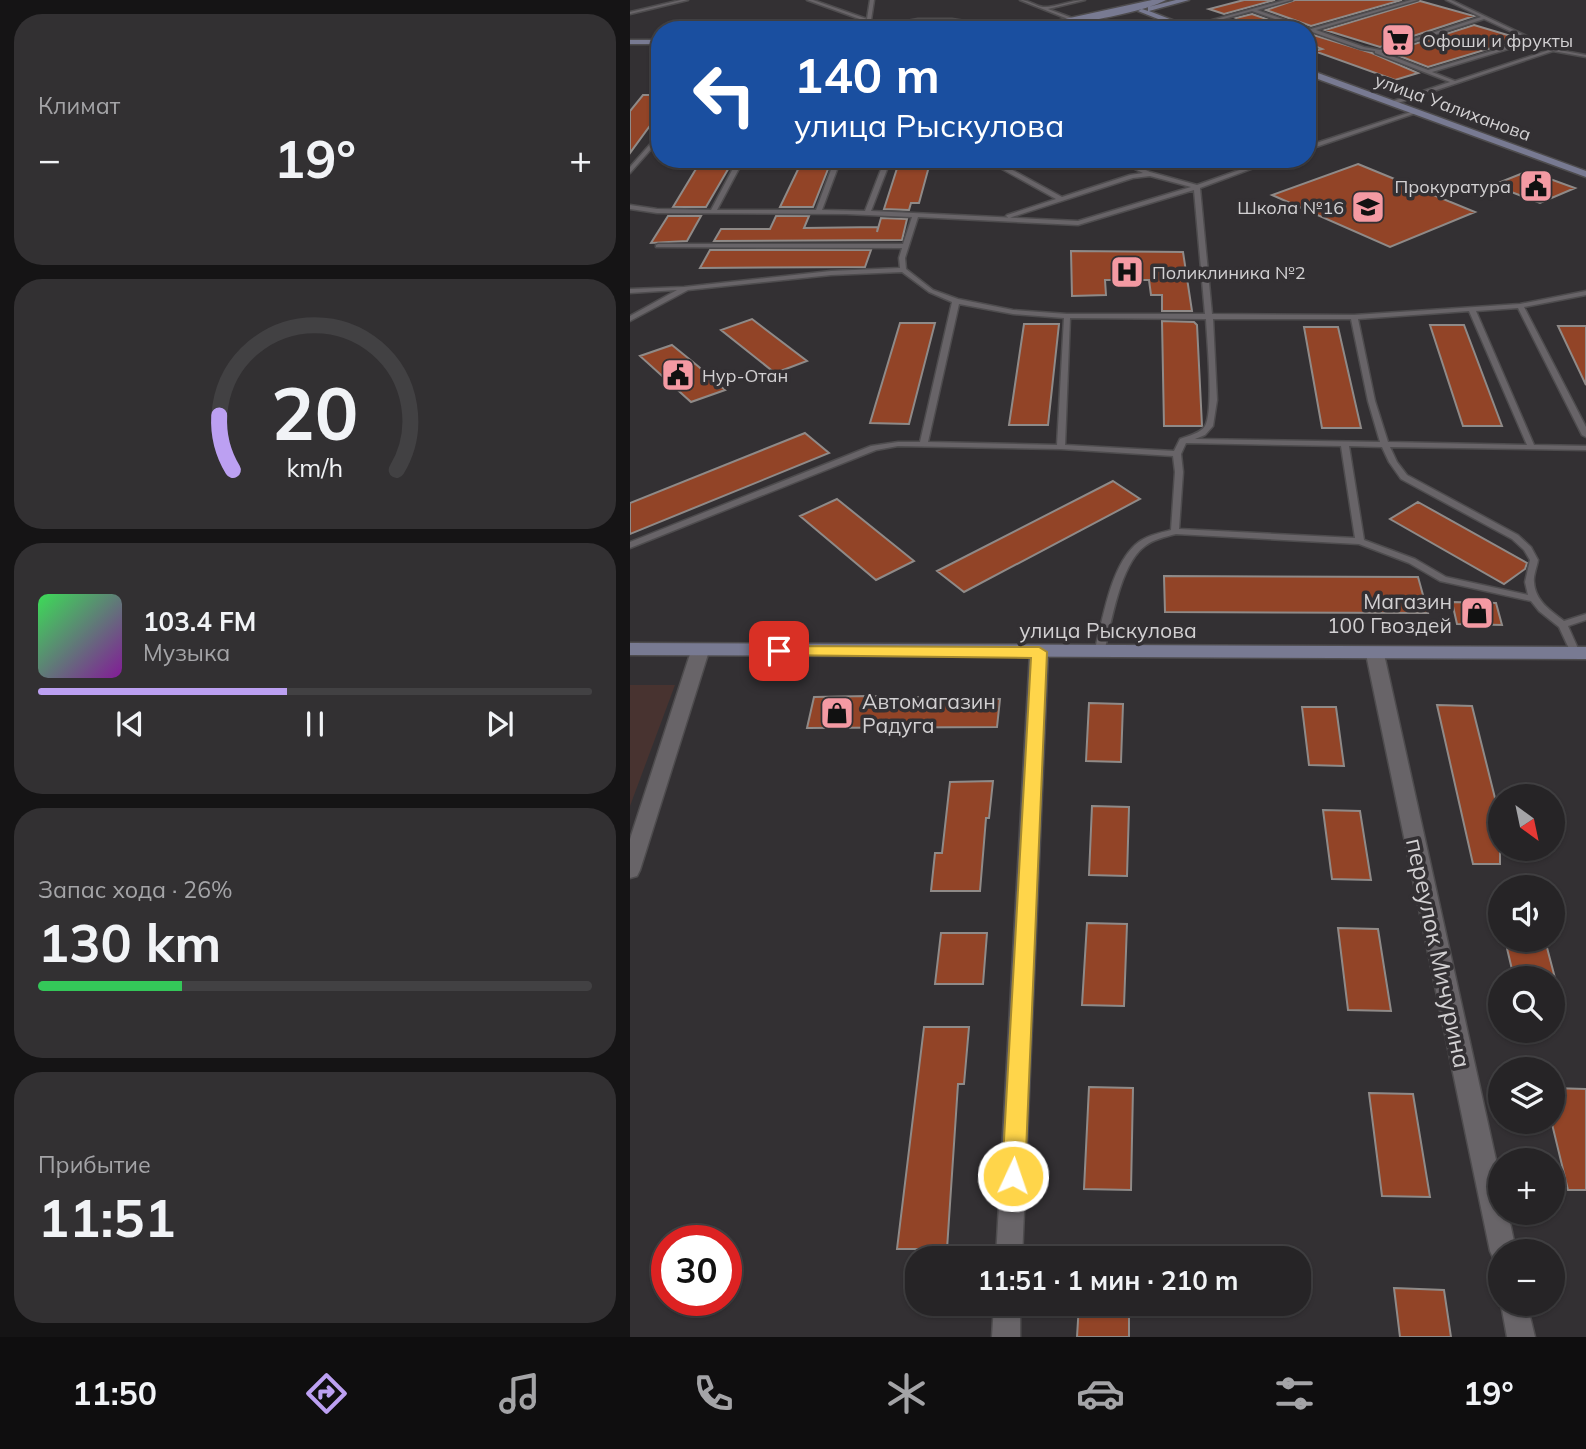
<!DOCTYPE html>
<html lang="ru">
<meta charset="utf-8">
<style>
body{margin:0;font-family:Mulish,sans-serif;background:#323032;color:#f1f3f6;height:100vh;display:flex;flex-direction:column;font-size:26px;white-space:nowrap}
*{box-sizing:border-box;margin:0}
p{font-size:23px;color:#a4a4a7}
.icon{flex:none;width:38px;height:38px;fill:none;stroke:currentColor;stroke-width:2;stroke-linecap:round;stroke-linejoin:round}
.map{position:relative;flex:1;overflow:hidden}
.drawer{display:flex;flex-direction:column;gap:14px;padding:14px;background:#151415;width:630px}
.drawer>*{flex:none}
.hud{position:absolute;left:21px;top:21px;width:665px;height:147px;border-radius:28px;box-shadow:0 2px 5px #0004,0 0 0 2px #424143;background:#1a4fa0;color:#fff;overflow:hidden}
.needle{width:46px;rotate:147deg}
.controls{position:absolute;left:858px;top:784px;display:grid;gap:14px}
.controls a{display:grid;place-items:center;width:77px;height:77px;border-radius:50%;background:#262426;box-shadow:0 2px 5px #0004,0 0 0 2px #424143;font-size:35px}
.speed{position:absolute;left:21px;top:1225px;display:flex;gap:14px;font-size:35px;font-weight:700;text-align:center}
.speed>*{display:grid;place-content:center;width:91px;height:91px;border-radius:50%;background:#262426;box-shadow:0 2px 5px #0004,0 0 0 2px #424143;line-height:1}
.speed .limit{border:10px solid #d22;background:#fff;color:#111}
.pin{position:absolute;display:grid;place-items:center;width:60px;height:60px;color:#fff;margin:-30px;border-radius:14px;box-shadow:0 4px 10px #0006}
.me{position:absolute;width:77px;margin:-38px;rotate:3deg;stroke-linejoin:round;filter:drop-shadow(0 0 5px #0008)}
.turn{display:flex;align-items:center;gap:24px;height:147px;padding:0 28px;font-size:32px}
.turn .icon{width:91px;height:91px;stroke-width:2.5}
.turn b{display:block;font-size:49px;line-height:60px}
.big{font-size:52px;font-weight:700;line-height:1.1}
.drawer .tile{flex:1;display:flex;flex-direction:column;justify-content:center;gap:10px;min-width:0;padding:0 24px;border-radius:28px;background:#323032}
.drawer .dial{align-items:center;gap:0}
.dial svg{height:182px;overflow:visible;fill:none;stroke:#424143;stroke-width:7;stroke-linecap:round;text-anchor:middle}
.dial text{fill:#f1f3f6;stroke:none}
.song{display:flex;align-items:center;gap:21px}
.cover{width:84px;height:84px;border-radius:10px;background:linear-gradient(135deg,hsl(130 70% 55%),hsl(290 70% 35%))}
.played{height:7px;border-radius:4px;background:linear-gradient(90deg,#bca0f2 45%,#424143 45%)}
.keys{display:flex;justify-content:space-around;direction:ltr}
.heat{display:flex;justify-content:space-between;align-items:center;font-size:38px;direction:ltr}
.charge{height:10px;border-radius:5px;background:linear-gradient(90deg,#34c759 26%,#424143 0)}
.trip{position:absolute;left:275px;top:1246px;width:406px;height:70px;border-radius:28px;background:#262426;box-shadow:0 2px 5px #0004,0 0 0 2px #424143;font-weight:700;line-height:70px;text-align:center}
.tabs{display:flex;height:112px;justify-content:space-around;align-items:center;background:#0f0e0f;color:#a4a4a7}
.tabs .icon{width:49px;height:49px}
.tabs .selected{color:#bca0f2}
.tabs b{font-size:32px;color:#f1f3f6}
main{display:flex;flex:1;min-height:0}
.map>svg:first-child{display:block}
.industrial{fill:#483330}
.building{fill:#924427;stroke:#8f8a88;stroke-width:2}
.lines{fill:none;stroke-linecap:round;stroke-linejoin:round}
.lane-casing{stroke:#4e4c4e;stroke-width:3}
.street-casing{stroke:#4e4c4e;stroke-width:3}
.secondary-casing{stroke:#4e4c4e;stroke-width:3}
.lane{fill:#686468;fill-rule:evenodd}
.street{fill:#686468;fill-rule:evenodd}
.secondary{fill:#787a92;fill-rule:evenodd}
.route{fill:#ffd54a;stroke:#a68a30;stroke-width:2}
.labels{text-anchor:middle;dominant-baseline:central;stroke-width:7;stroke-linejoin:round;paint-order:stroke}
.far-poi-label{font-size:18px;fill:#d2d0d2;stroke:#333033;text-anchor:start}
.far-street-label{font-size:18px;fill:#d2d0d2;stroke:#333033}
.poi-label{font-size:21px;fill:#d2d0d2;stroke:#333033;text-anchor:end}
.street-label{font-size:21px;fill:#d2d0d2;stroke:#333033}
.near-street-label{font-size:24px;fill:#d2d0d2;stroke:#333033}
</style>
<main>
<section class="drawer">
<div class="tile"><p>Климат</p>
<div class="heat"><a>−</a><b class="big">19°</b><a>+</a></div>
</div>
<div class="tile dial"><svg viewBox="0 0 100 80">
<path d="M14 69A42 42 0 1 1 86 69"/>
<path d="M14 69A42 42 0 0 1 8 45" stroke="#bca0f2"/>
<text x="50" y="56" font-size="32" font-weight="700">20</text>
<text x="50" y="72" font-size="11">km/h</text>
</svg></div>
<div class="tile">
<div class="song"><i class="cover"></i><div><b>103.4 FM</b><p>Музыка</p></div></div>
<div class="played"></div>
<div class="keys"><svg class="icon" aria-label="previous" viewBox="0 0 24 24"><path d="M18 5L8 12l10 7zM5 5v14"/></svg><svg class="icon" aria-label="pause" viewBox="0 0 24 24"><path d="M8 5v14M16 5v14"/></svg><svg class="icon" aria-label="next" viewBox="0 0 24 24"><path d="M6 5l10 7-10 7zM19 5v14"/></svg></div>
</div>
<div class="tile"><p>Запас хода · 26%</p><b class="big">130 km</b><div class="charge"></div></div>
<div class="tile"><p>Прибытие</p><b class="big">11:51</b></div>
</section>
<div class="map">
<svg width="956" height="1337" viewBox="0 0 956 1337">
<rect width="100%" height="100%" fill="#333033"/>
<!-- industrial -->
<path class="industrial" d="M0,685h45l-45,121z"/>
<!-- building -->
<path class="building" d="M614,0h31l-51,14 -15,-5z
M665,0h107l-91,26 -45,-16z
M790,1l54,15 -94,31 -55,-17z
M622,14l46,16h-29l-33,-12z
M844,25l47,14 -93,28 -39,-15z
M677,33l65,20 46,20 -23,7 -81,-29 8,-2 -15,-6z
M13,95h17v17l-30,41v-42z
M72,159h32l-28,48h-33z
M173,159h29l-19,48h-33z
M270,159h31l-12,44h-8l-2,7 -25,-1z
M728,164l117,48 -85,35 -118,-52z
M898,171l47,17 -35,15 -47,-18z
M38,216h33l-14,25 -36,2z
M146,216h33l-5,12 74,-1 -1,5 4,-14 26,1 -5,21 -188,1 7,-12h49z
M80,250h161l-6,17 -165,1z
M441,251l112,1 9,59h-30v-16h-11l-2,-15h-44l1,15 -34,1z
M122,319l55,42 -32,12 -54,-43z
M532,321l32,1 3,3 5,101h-38z
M270,323h35l-26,101 -39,-1z
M394,324h35l-11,101h-39z
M800,325h34l38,101h-39z
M928,326h28v59z
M674,327h34l23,101h-39z
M42,345l27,22 26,23 -34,12 -51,-46z
M175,433l24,20 -199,81v-31z
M483,481l27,18 -176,93 -27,-21z
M207,499l77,62 -38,19 -76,-64z
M788,502l109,61 -2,6 -21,15 -114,-65z
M534,576l254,1 10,36 -263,-1z
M822,602l44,1 6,22 -45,-1z
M237,696l133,3 -3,28 -190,1 7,-31z
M459,703l34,1 -2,58 -35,-1z
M807,705l35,1 28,112v46h-27z
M672,707h34l8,59 -35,-1z
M363,781l-4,37h-3l-6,73h-49l4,-38h7l8,-71z
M462,806l37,1 -2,69 -38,-1z
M693,810l37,1 11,69 -39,-1z
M457,923l40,1 -3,82 -42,-1z
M708,928l40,1 13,82 -43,-1z
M311,933h46l-4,51h-48z
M875,940h40l10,38h-41z
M294,1027h45l-5,57h-6l-11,165h-50z
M459,1087l44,1 -2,102 -47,-1z
M922,1088l34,1v101h-18l-16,-66z
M739,1093l44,1 17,103 -48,-1z
M764,1288l50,2 7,47h-51z
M449,1304h50v33h-52z"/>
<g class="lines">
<defs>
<path id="lane" d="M51,0h7l-58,14v-2z
M177,0h6l54,19 3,-19h4l-3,20 13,5 34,-6h34l32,5 17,6h-8l-25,-7 -33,-2 -33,2 -25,7h-8l10,-4z
M390,0c9,0 15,6 23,7 11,1 29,-7 42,-7l-37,9 27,10 -2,2z
M655,0h7l-35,10 54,19 100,-29h7l-102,30 48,17 16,3 101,-33 -35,-17h5l103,49 32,6v2l-33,-6 -161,54 -3,-2 1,-1 60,-20 -75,-29v-2l-14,-2 -109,-38 -68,19h-8zM854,19l45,21 -101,30 -47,-18zM902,42l17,8 -94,31 -23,-9z
M784,111l5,1 -112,38v-4z
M30,133v6l-30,34v-6z
M108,159h6l-27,51h99l19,-51h6l-19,51 43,1 20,-52h6l-20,52 207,10 113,-34 -41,-11 -17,2 -124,40 -3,-2 1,-1 49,-16 -72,-40h8l70,38 68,-22 13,-2 -29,-14h8l28,13 47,13 48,-17 -19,-9h8l16,7 19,-7h9l-78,29 12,126 142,1 166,-11 66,-13v4l-62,12 62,120v10l-4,-2 -64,-127 -42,3 58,134 52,1v4l-196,-3 7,15 10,13 111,60 13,12 7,13c-1,7 -5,16 -4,22 1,19 17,29 30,39l22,-7v6l-18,6 12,27 -2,2h-6l-13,-28 -20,-16 -8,-10 -91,-20 -31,-18 -50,-19 -183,-10c-11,3 -22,5 -31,12 -25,18 -34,78 -41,107l-2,2h-6l-2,-2c9,-33 16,-85 41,-108 10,-9 24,-12 36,-15l4,-58 -2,-16 -112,-7 -163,-3 -22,4 -246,98v-6l241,-96 27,-4h22l32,-140 -23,-10 -27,-20 -71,3 -143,15 -58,31v-5l47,-26 -47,3v-4l54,-2 147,-16 69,-3 -1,-10 3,-10 -246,-1v-2l2,-1h245l9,-27 -66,-3 -189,-1 -27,-4v-4l27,4 54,1zM564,190l11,124h-138l-54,-4 -55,-11 -25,-9 -27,-21 -1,-11 13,-41 160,8zM329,304l54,10 51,4 -7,127 -129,-3zM839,311l58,134 -139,-3 -13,-41 -17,-82zM440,318l136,1c1,21 8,91 -1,107 -4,7 -17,10 -25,13l-6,12 -109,-6zM583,319h138l17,82 12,41 -185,-3 10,-4 8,-9 4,-26zM556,443l155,3 14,92 -176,-9 4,-57 -2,-18zM719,446l33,1 7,15 12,17 111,60 12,11 6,10 -5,22 3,13 -82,-18 -31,-18 -51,-19z"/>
<path id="street" d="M70,645l9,6 -69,219 -3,6 -7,2v-39l61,-188z
M409,646l9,6 -26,606h-26l34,-606z
M745,648l9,6 116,524v35h8l8,38h-16v12l-6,-3 -4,-9 -124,-597z
M364,1304h26v33h-28z
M871,1304h26l8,33h-28z"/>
<path id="secondary" d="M522,0h14c-25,14 -121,30 -151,30z
M546,0h13l-40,11 49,19h-12l-48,-19 4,-2 6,2v-4z
M0,40h30v4h-30z
M677,69l279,102v6l-279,-102z
M0,643l956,4v12l-956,-4z"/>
</defs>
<!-- lane casing -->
<use href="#lane" class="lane-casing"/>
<!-- street casing -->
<use href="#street" class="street-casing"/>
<!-- secondary casing -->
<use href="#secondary" class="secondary-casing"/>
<!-- lane -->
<use href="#lane" class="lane"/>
<!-- street -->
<use href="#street" class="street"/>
<!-- secondary -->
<use href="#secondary" class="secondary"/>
</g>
<!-- route -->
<path class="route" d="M149,646l260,1 8,5 -22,524 -4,7 -8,4 -8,-4 -3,-7 29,-518 -258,-3 -2,-4z"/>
<!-- icons -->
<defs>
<symbol id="supermarket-square" viewBox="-11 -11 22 22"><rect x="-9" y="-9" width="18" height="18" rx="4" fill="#f49aa3" stroke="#333033"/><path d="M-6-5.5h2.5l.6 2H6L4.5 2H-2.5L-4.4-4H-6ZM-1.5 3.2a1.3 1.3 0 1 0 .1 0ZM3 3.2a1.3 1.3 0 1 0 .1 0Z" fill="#111"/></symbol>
<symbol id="civic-square" viewBox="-11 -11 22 22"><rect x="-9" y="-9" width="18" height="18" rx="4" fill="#f49aa3" stroke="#333033"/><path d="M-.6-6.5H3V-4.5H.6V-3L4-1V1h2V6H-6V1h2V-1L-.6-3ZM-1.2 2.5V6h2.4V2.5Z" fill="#111"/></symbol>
<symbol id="school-square" viewBox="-11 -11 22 22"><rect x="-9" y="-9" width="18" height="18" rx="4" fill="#f49aa3" stroke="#333033"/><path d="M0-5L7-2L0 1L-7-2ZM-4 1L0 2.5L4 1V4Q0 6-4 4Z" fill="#111"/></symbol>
<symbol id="hospital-square" viewBox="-11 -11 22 22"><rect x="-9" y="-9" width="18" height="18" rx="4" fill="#f49aa3" stroke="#333033"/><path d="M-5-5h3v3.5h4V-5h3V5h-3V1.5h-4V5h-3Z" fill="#111"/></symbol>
<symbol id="shop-square" viewBox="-11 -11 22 22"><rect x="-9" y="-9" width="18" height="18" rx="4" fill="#f49aa3" stroke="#333033"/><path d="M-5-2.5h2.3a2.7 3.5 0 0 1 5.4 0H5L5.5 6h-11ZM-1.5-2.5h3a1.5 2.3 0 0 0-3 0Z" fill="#111"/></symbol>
</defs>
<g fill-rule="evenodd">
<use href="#supermarket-square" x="749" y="21" width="38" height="38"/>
<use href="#civic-square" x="887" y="167" width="38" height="38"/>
<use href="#school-square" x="719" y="188" width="38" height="38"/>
<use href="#hospital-square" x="478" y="253" width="38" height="38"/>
<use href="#civic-square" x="29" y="356" width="38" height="38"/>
<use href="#shop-square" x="828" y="594" width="38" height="38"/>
<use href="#shop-square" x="188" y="694" width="38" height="38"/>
</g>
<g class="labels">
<!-- far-poi labels -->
<g class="far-poi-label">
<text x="792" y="40">Офоши и фрукты</text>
<text x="881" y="186" text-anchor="end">Прокуратура</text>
<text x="714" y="207" text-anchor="end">Школа №16</text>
<text x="522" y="272">Поликлиника №2</text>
<text x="72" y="375">Нур-Отан</text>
</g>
<!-- far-street labels -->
<g class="far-street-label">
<text transform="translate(823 107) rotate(20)">улица Уалиханова</text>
</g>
<!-- poi labels -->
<g class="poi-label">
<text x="822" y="601">Магазин<tspan x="822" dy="24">100 Гвоздей</tspan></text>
<text x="232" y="701" text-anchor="start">Автомагазин<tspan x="232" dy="24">Радуга</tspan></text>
</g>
<!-- street labels -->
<g class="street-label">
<text x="478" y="630">улица Рыскулова</text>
</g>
<!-- near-street labels -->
<g class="near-street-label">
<text transform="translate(809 953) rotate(78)">переулок Мичурина</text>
</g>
</g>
</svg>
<div class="controls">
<a><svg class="needle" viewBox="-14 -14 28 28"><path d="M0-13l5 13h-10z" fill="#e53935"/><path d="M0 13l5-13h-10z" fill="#a4a4a7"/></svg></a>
<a><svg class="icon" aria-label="sound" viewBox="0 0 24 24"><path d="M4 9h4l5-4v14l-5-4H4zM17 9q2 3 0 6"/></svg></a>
<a><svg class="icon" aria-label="search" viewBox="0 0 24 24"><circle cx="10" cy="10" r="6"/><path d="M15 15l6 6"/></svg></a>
<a><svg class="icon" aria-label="layers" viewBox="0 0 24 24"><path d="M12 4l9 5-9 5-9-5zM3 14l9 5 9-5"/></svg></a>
<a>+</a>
<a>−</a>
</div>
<div class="speed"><div class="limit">30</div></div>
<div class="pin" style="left:149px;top:651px;background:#d93025"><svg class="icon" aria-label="arrive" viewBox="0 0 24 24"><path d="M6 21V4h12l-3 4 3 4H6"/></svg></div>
<svg class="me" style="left:383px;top:1176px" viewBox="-20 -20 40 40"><circle r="17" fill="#ffd54a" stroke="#fff" stroke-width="3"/><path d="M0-11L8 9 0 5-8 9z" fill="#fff"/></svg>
<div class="trip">11:51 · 1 мин · 210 m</div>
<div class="hud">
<div class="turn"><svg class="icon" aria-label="left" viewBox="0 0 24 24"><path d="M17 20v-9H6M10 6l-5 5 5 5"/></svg><div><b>140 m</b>улица Рыскулова</div></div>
</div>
</div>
</main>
<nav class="tabs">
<b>11:50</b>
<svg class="icon selected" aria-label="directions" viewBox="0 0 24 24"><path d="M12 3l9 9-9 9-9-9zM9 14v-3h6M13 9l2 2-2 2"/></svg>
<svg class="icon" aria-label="music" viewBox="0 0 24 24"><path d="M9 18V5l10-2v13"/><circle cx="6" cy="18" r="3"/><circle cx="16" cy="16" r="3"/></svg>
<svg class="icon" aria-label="phone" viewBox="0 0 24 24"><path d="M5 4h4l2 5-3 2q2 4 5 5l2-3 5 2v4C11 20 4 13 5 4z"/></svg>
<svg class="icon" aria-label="climate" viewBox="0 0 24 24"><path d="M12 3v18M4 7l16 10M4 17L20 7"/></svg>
<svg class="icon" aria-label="car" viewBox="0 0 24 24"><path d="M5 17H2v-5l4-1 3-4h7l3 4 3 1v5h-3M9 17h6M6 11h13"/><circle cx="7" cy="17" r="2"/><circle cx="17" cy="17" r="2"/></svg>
<svg class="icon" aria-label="filters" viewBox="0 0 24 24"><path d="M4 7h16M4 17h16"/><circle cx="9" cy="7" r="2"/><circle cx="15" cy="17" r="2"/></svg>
<b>19°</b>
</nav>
